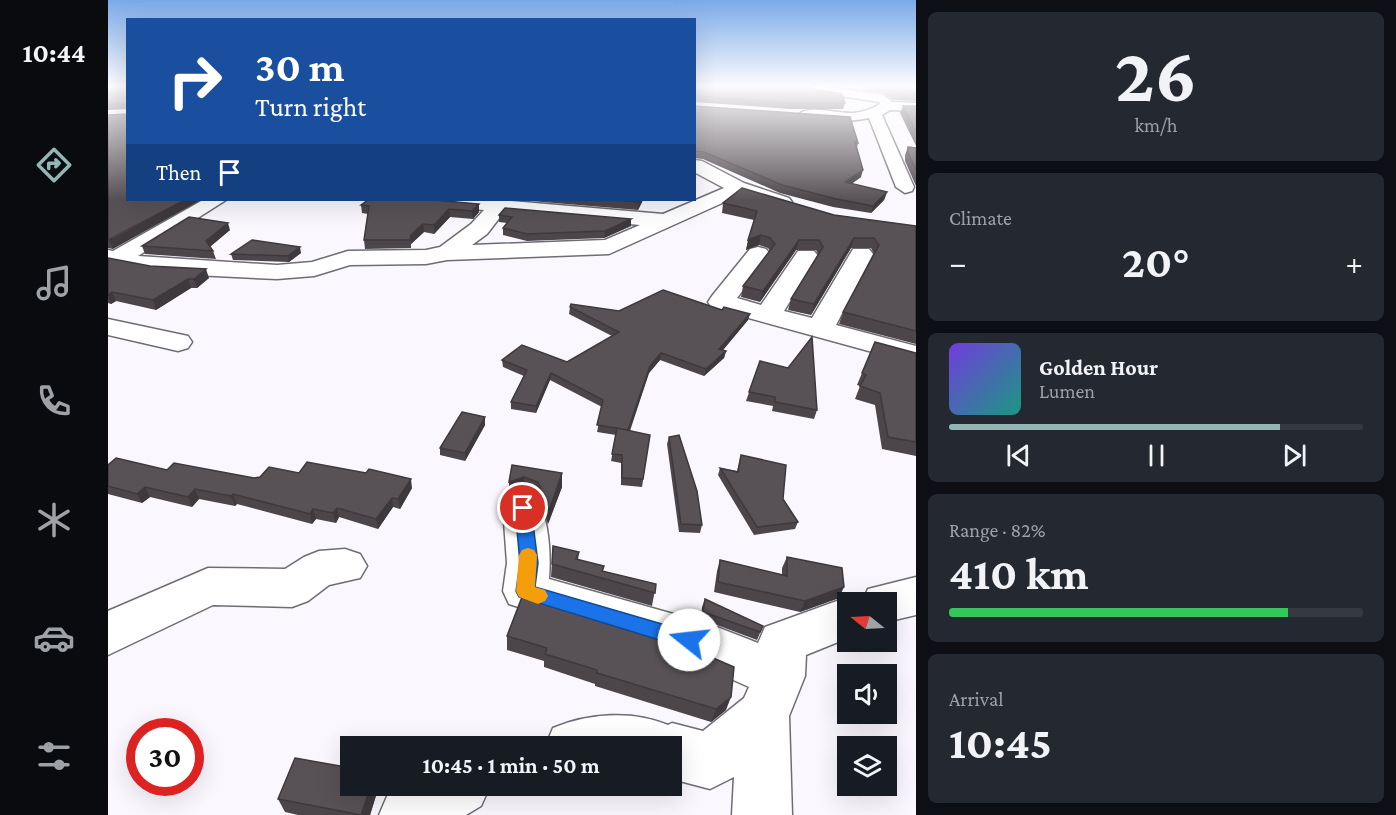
<!DOCTYPE html>
<meta charset="utf-8">
<style>
body{margin:0;font-family:"Crimson Pro",serif;background:#242831;color:#f1f3f6;height:100vh;display:flex;flex-direction:column;font-size:22px;white-space:nowrap}
*{box-sizing:border-box;margin:0}
p{font-size:20px;color:#9ea1a6}
.icon{flex:none;width:33px;height:33px;fill:none;stroke:currentColor;stroke-width:2;stroke-linecap:round;stroke-linejoin:round}
.map{position:relative;flex:1;overflow:hidden}
.sheet{display:flex;flex-direction:column;gap:12px;padding:12px;background:#0d0f14;width:480px}
.sheet>*{flex:none}
.hud{position:absolute;left:18px;top:18px;width:570px;height:183px;border-radius:0px;box-shadow:0 6px 24px #0002;background:#1a4fa0;color:#fff;overflow:hidden}
.needle{width:39px;rotate:288deg}
.tools{position:absolute;left:729px;top:592px;display:grid;gap:12px}
.tools a{display:grid;place-items:center;width:60px;height:60px;border-radius:0px;background:#171b24;box-shadow:0 6px 24px #0002;font-size:30px}
.speed{position:absolute;left:18px;top:718px;display:flex;gap:12px;font-size:30px;font-weight:700;text-align:center}
.speed>*{display:grid;place-content:center;width:78px;height:78px;border-radius:50%;background:#171b24;box-shadow:0 6px 24px #0002;line-height:1}
.speed .limit{border:9px solid #d22;background:#fff;color:#111}
.pin{position:absolute;display:grid;place-items:center;width:51px;height:51px;color:#fff;margin:-26px;border:3px solid #fff;border-radius:50%;box-shadow:0 2px 6px #0007}
.me{position:absolute;width:66px;margin:-33px;rotate:286deg;stroke-linejoin:round;filter:drop-shadow(0 0 4px #0008)}
.turn{display:flex;align-items:center;gap:21px;height:126px;padding:0 30px;font-size:27px}
.turn .icon{width:78px;height:78px;stroke-width:2.5}
.turn b{display:block;font-size:42px;line-height:51px}
.then{display:flex;align-items:center;height:57px;padding:0 30px;background:#0003;gap:12px;font-size:22px}
.big{font-size:45px;font-weight:700;line-height:1.1}
.sheet .card{flex:1;display:flex;flex-direction:column;justify-content:center;gap:9px;min-width:0;padding:0 21px;border-radius:9px;background:#242831}
.sheet .dial{align-items:center;gap:0}
.dial b{font-size:78px;line-height:1}
.song{display:flex;align-items:center;gap:18px}
.cover{width:72px;height:72px;border-radius:9px;background:linear-gradient(135deg,hsl(260 70% 55%),hsl(170 70% 35%))}
.played{height:6px;border-radius:3px;background:linear-gradient(90deg,#92b5b6 80%,#363941 80%)}
.keys{display:flex;justify-content:space-around;direction:ltr}
.heat{display:flex;justify-content:space-between;align-items:center;font-size:33px;direction:ltr}
.charge{height:9px;border-radius:4px;background:linear-gradient(90deg,#34c759 82%,#363941 0)}
.trip{position:absolute;left:232px;top:736px;width:342px;height:60px;border-radius:0px;background:#171b24;box-shadow:0 6px 24px #0002;font-weight:700;line-height:60px;text-align:center}
main{display:flex;flex:1;min-height:0}
.menu{display:flex;flex-direction:column;width:108px;justify-content:space-around;align-items:center;background:#090b0e;color:#9ea1a6}
.menu .icon{width:42px;height:42px}
.menu .current{color:#92b5b6}
.menu b{font-size:27px;color:#f1f3f6}
.map>svg:first-child{display:block}
.lines{fill:none;stroke-linecap:round;stroke-linejoin:round}
.minor-casing{stroke:#6f6c74;stroke-width:3}
.minor{fill:#fff;fill-rule:evenodd}
.wall{fill:#4c464a}
.shaded-wall{fill:#3e393c}
.building{fill:#585156;stroke:#3e393c;stroke-width:1.5}
.route{fill:#1a73e8;stroke:#114b97;stroke-width:1.5}
.slow{fill:#f59e0b}
</style>
<main>
<nav class="menu">
<b>10:44</b>
<svg class="icon current" aria-label="directions" viewBox="0 0 24 24"><path d="M12 3l9 9-9 9-9-9zM9 14v-3h6M13 9l2 2-2 2"/></svg>
<svg class="icon" aria-label="music" viewBox="0 0 24 24"><path d="M9 18V5l10-2v13"/><circle cx="6" cy="18" r="3"/><circle cx="16" cy="16" r="3"/></svg>
<svg class="icon" aria-label="phone" viewBox="0 0 24 24"><path d="M5 4h4l2 5-3 2q2 4 5 5l2-3 5 2v4C11 20 4 13 5 4z"/></svg>
<svg class="icon" aria-label="climate" viewBox="0 0 24 24"><path d="M12 3v18M4 7l16 10M4 17L20 7"/></svg>
<svg class="icon" aria-label="car" viewBox="0 0 24 24"><path d="M5 17H2v-5l4-1 3-4h7l3 4 3 1v5h-3M9 17h6M6 11h13"/><circle cx="7" cy="17" r="2"/><circle cx="17" cy="17" r="2"/></svg>
<svg class="icon" aria-label="filters" viewBox="0 0 24 24"><path d="M4 7h16M4 17h16"/><circle cx="9" cy="7" r="2"/><circle cx="15" cy="17" r="2"/></svg>
</nav>
<div class="map">
<svg width="808" height="815" viewBox="0 0 808 815">
<rect width="100%" height="100%" fill="#faf8fe"/>
<g class="lines">
<defs>
<path id="minor" d="M688,86h27l61,9 8,7 24,1v8l-26,-1 -8,5 32,72 -2,4 -7,2 -9,-6 -27,-69c-14,3 -62,7 -71,-3 10,-11 41,-1 55,-2 10,-1 19,-4 27,-9l-1,-2 -77,-12z
M586,160l8,1 42,22 45,15 3,4 -3,4 -7,2 -42,-13 -131,59 -162,6 -21,4 -76,1 -36,11 -37,3 -124,-6 -45,-9v-14l5,1 90,-51h23l-88,56 139,9 35,-3 36,-11 78,-1 14,-3 31,-23 13,-14 -45,-4 -7,-2 -2,-4h68l165,14 61,-26 -30,-16zM396,212l136,13 -35,15 -133,5 15,-11z
M650,247l8,2 4,5 -33,44 24,7 37,-54h16l4,5 -34,55 28,7 41,-69h16l4,5 -37,71 80,21v18l-204,-56 -4,-6 4,-6 38,-47z
M0,319l80,17 4,6 -4,6 -10,3 -70,-16z
M415,493l14,5c12,22 14,56 12,81l160,45 49,19 7,-16 83,-30 14,5 6,-13 48,-12v38l-30,7v-19h-38v35l-42,17 -1,21 -16,40 3,99h-60l2,-38 -24,12 -38,-10v-32h-127l8,-19c35,-15 80,-18 115,-3l4,-2 31,8 41,-33 5,-11 -49,-22 -191,-61 -6,-13 4,-28 -4,-55 6,-10z
M237,549l15,5 7,12 -7,12 -31,7 -21,16 -16,6 -79,-2 -105,50v-44l100,-43 77,1 19,-12 15,-6z
M295,786h87l-9,20 -15,9h-87l9,-21z"/>
</defs>
<!-- minor casing -->
<use href="#minor" class="minor-casing"/>
<!-- minor -->
<use href="#minor" class="minor"/>
</g>
<!-- wall -->
<path class="wall" d="M0,86h20v23l-20,1z
M586,86l109,1 42,16 -2,6h-53l-96,-7z
M753,86h55v15l-23,-1 -9,-7 -21,-3z
M586,106l164,37 -1,5 4,29 -10,7 36,8 -3,8 -13,13 -38,-6 -53,-14 -77,-34 -9,-1z
M795,106h13v40l-16,-33z
M0,115l5,134 -5,-1z
M800,147l8,1v38l-11,-25v-6z
M330,200l41,4v8l-6,7 -23,-2 -16,17 -10,-2 -13,12v4l-46,1 -1,-9 4,-26 -6,-1 -1,-8z
M411,200h124l-5,10z
M615,203l111,12 82,11v118l-77,-20 4,-12 31,-58 -3,-6h-20l-40,67 -23,-5 3,-11 27,-45 -2,-4h-20l-36,52 -19,-5 2,-11 27,-35 -2,-3 -9,-3 -13,5 8,-30 -32,-7z
M391,215l132,4v7l-27,12 -77,3 -24,-6v-7l4,-5 -8,-1z
M122,230l-20,17 3,4 3,8 -71,-5 -3,-8z
M193,253l-12,9 -56,-2 -2,-6z
M0,258l101,20 -12,10h-6l-35,22 -40,-9 -5,3 -3,-1z
M462,307l178,13 -25,30 3,1 -2,7 -20,18 -44,-16 -11,13 -19,58 20,4 -8,52 -21,-2v-22l-10,-2 5,-26 -19,-3 5,-25 -52,-27 -14,33 -25,-4v-7l13,-26 -21,-9 -1,-7 65,2 45,-26 -43,-22z
M767,342l41,11v103l-34,-7 -7,-44 -20,-6 5,-13 -3,-1z
M652,361l57,49 -3,9 -42,-8 1,-5 -27,-5z
M377,417v8l-20,36 -25,-6v-7z
M561,437l33,88 -2,8 -21,-1 -12,-88z
M633,455l42,44 15,23 -3,7 -41,6 -36,-60 2,-7 17,3z
M0,465l59,5 87,8 45,-5 113,15 -12,21 -7,-2 -15,22 -39,-12 -3,6 -20,-4 -4,5 -75,-20 -2,2 -36,-7 -7,8 -42,-10 -8,6 -34,-9z
M404,465l50,8v14l-14,37 -10,-28 -14,-5 -15,5z
M445,546l26,6 -1,8 26,6 -1,5 53,13 -4,22 -101,-29z
M679,557l52,41 -39,14 -86,-20 3,-21 3,-11 62,15v-7z
M414,597l204,113 -15,12 -116,-36v-2l-51,-17v-6l-37,-11v-14z
M597,599l58,27 -6,14 -56,-21 1,-12z
M271,786l-9,29h-72l-13,-3 -7,-13z"/>
<!-- shaded-wall -->
<path class="shaded-wall" d="M755,170l-2,7 -18,13 2,-8z
M779,192l-3,8 -13,13 2,-7z
M77,200h16l-88,49 -4,-9z
M532,200h3l-5,10 1,-8z
M371,204v8l-6,7 -1,-8z
M341,209l1,8 -16,17v-9z
M523,219v7l-27,12 1,-7z
M120,223l2,7 -22,18 -2,-7z
M315,224l1,8 -13,12v4v-13z
M653,235l-2,10 -13,5 2,-10z
M746,238l-3,10 -40,67 3,-11z
M691,240l-3,10 -36,52 3,-11z
M192,247l1,6 -12,9 -1,-6z
M98,269l3,9 -12,10 -3,-9z
M80,279l3,9 -35,22 -3,-10z
M4,292l4,9 -5,3 -3,-9z
M642,314l-2,6 -30,36 1,-7z
M618,351l-2,7 -20,18 2,-7z
M553,353l-1,7 -11,13 -22,64 1,-7 22,-64z
M443,373l-1,7 -14,33v-7z
M377,417v8l-20,36v-8z
M454,473v14l-14,37 1,-13z
M416,477v14l-15,5v-14z
M303,479l1,9 -12,21 -2,-10z
M37,487l5,10 -8,6 -5,-9z
M87,489l4,10 -7,8 -4,-10z
M125,494l4,10 -2,2 -4,-10z
M284,498l1,9 -15,22 -2,-10z
M229,508l2,9 -3,6 -3,-10z
M205,509l3,10 -4,5 -2,-10z
M736,587l-5,11 -39,14 5,-11z
M623,697l-5,13 -15,12 5,-13z
M263,786h8l-9,29h-9z"/>
<!-- building -->
<path class="building" d="M0,86h20v18h-20z
M586,86h107l2,1 39,7 3,9h-53l-97,-7 -1,2z
M773,86h35v9l-21,-2 -9,-7z
M586,106l156,11 8,26 -3,-1 8,28 -18,12 42,10 -14,14 -37,-7 -54,-14 -78,-33 -9,-1 -1,2z
M795,106h13v26z
M20,114v86h57l-77,40v-125z
M800,147l8,1v22l-8,-17z
M634,188l92,27 82,11v105l-73,-19 36,-67 -5,-7h-20l-40,66 -23,-5 32,-52 -4,-7h-20l-36,51 -20,-5 32,-42 -5,-6 -9,-3 -13,5 9,-29 -34,-8z
M260,200h67l44,4 -7,7 -23,-2 -15,16 -11,-1 -12,11 -1,5h-46l5,-34 -8,-1z
M503,200h29l-1,2z
M397,208l126,11 -26,12 -78,3 -24,-6 9,-11 -13,-2z
M81,217l39,6 -22,18 7,10 -71,-5z
M144,240l48,7 -12,9 -57,-2z
M0,258l42,8 56,3 -12,10h-6l-35,21 -41,-8 -4,3z
M555,290l59,20 2,-3 26,7 -31,35 7,2 -20,18 -45,-16 -11,13 -22,64 -31,-5 6,-25 -52,-27 -15,33 -25,-4 16,-32 -25,-10 20,-15 45,17 52,-30 -49,-25 1,-3 48,7z
M704,337l5,73 -42,-8v-5l-26,-5 11,-31 28,7z
M767,342l41,11v89l-28,-5 -8,-44 -20,-7 6,-11 -4,-2z
M354,412l23,5 -20,36 -25,-5z
M509,428l33,7 -7,44 -21,-1v-23l-10,-1z
M571,435l18,56 5,34 -21,-1 -12,-87z
M633,455l45,10 -3,34 15,23 -41,5 -37,-59 18,4z
M8,458l51,12 7,-7 80,15 6,-1 9,-10 30,6 8,-11 59,11 3,-4 42,10 -13,20 -6,-1 -16,21 -39,-11 -4,5 -20,-4 -3,5 -77,-20 -2,2 -36,-7 -7,8 -43,-10 -8,7 -29,-8v-21z
M404,465l50,8 -13,38 -11,-29 -14,-5 -15,5z
M445,546l26,6 -3,7 28,7 -2,5 54,13 -1,9 -103,-29z
M679,557l55,11 2,19 -39,14 -87,-19 2,-22 67,16z
M414,597l182,57 30,13 -3,30 -15,12 -119,-36v-3l-52,-16 2,-6 -40,-12z
M597,599l58,27 -3,6 -57,-20z
M187,758l56,10v18h20l-10,29 -83,-16z"/>
<!-- sky -->
<linearGradient id="sky" x2="0" y2="1"><stop stop-color="#7aaae9"/><stop offset="0.43" stop-color="#fdfcff"/><stop offset="1" stop-color="#fdfcff" stop-opacity="0"/></linearGradient>
<rect width="808" height="200" fill="url(#sky)"/>
<!-- route -->
<path class="route" d="M415,502l8,6 7,55 -3,24 161,47 3,6 -3,6 -7,3 -170,-52 -3,-6 4,-28 -5,-55z"/>
<!-- slow -->
<path class="slow" d="M420,548l6,2 3,5 -2,32 10,3 3,6 -3,5 -7,3 -19,-7 -3,-6 3,-36 3,-5z"/>
</svg>
<div class="tools">
<a><svg class="needle" viewBox="-14 -14 28 28"><path d="M0-13l5 13h-10z" fill="#e53935"/><path d="M0 13l5-13h-10z" fill="#9ea1a6"/></svg></a>
<a><svg class="icon" aria-label="sound" viewBox="0 0 24 24"><path d="M4 9h4l5-4v14l-5-4H4zM17 9q2 3 0 6"/></svg></a>
<a><svg class="icon" aria-label="layers" viewBox="0 0 24 24"><path d="M12 4l9 5-9 5-9-5zM3 14l9 5 9-5"/></svg></a>
</div>
<div class="speed"><div class="limit">30</div></div>
<div class="pin" style="left:415px;top:508px;background:#d93025"><svg class="icon" aria-label="arrive" viewBox="0 0 24 24"><path d="M6 21V4h12l-3 4 3 4H6"/></svg></div>
<svg class="me" style="left:581px;top:640px" viewBox="-20 -20 40 40"><circle r="19" fill="#fff"/><path d="M0-13L10 11 0 6-10 11z" fill="#1a73e8"/></svg>
<div class="trip">10:45 · 1 min · 50 m</div>
<div class="hud">
<div class="turn"><svg class="icon" aria-label="right" viewBox="0 0 24 24"><path d="M7 20v-9h11M14 6l5 5-5 5"/></svg><div><b>30 m</b>Turn right</div></div>
<div class="then">Then<svg class="icon" aria-label="arrive" viewBox="0 0 24 24"><path d="M6 21V4h12l-3 4 3 4H6"/></svg></div>
</div>
</div>
<section class="sheet">
<div class="card dial"><b>26</b><p>km/h</p></div>
<div class="card"><p>Climate</p>
<div class="heat"><a>−</a><b class="big">20°</b><a>+</a></div>
</div>
<div class="card">
<div class="song"><i class="cover"></i><div><b>Golden Hour</b><p>Lumen</p></div></div>
<div class="played"></div>
<div class="keys"><svg class="icon" aria-label="previous" viewBox="0 0 24 24"><path d="M18 5L8 12l10 7zM5 5v14"/></svg><svg class="icon" aria-label="pause" viewBox="0 0 24 24"><path d="M8 5v14M16 5v14"/></svg><svg class="icon" aria-label="next" viewBox="0 0 24 24"><path d="M6 5l10 7-10 7zM19 5v14"/></svg></div>
</div>
<div class="card"><p>Range · 82%</p><b class="big">410 km</b><div class="charge"></div></div>
<div class="card"><p>Arrival</p><b class="big">10:45</b></div>
</section>
</main>
